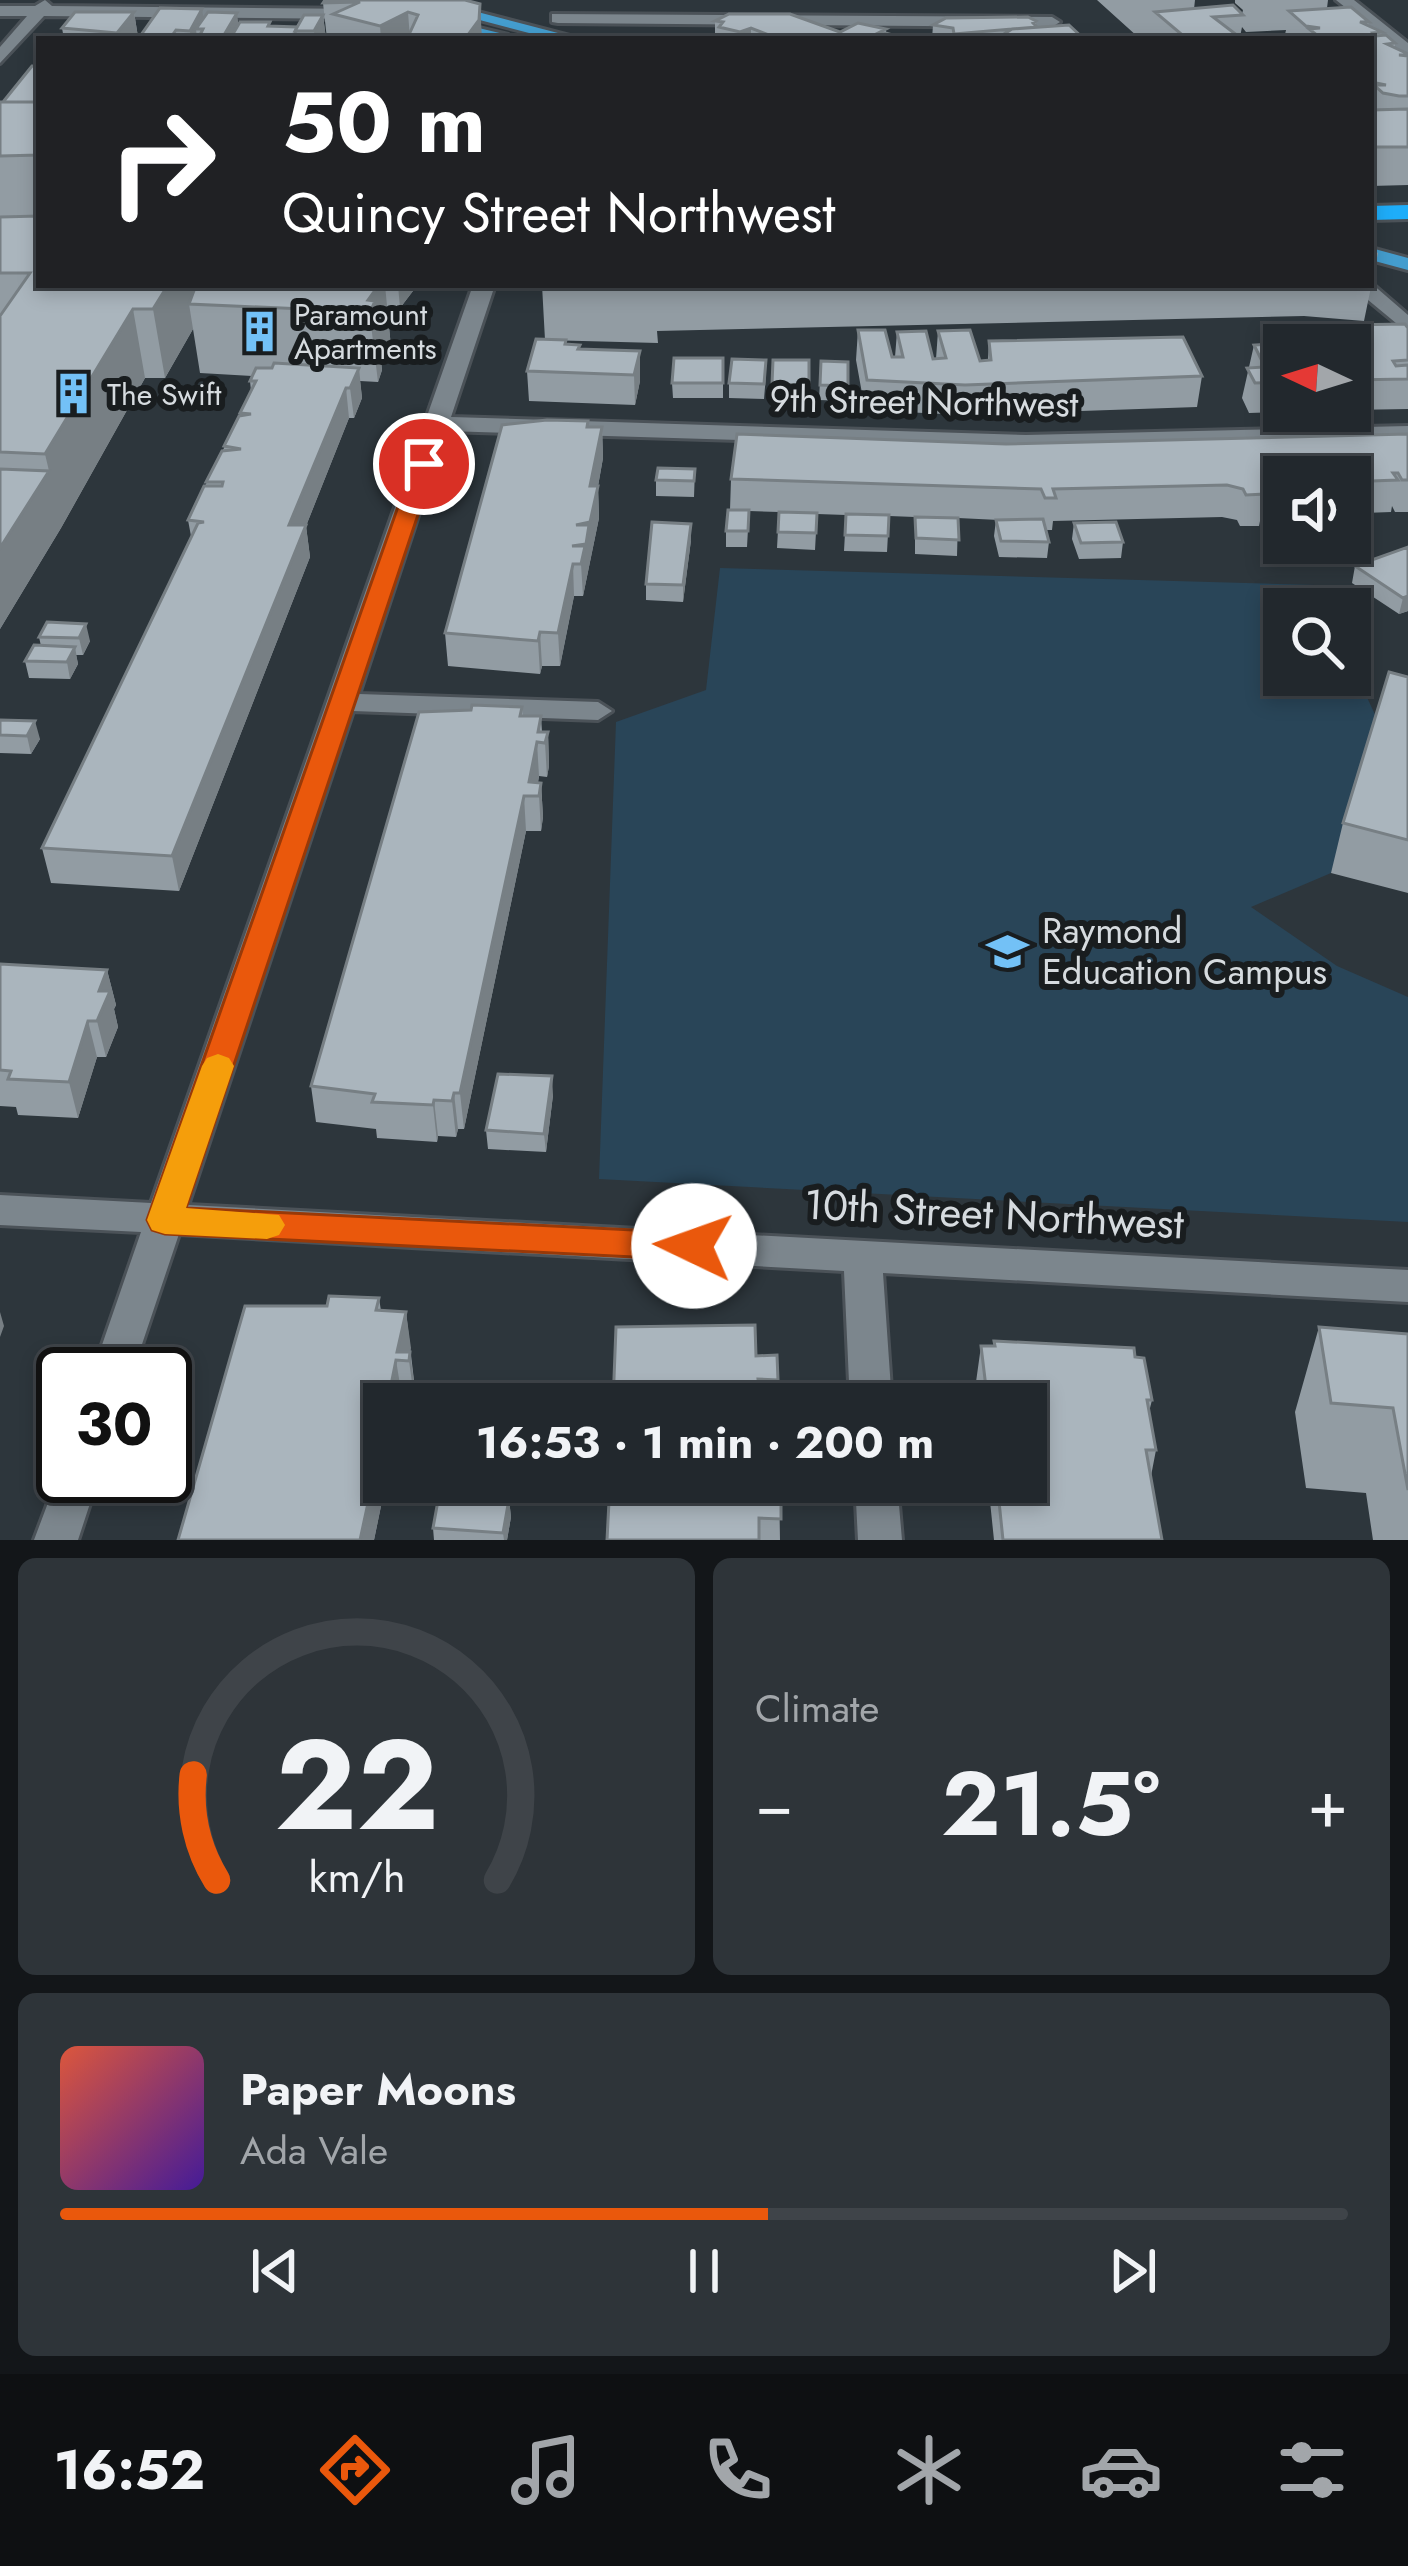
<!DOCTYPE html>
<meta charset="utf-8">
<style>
body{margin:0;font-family:Jost,sans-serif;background:#2e3439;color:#f1f3f6;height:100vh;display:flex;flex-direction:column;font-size:45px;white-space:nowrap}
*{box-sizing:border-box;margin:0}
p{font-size:39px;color:#a2a6aa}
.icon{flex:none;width:66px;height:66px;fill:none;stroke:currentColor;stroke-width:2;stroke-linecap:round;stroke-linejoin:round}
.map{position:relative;height:1540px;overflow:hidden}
.side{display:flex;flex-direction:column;gap:18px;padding:18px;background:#131619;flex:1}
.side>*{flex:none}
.hud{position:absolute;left:36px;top:36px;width:1338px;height:252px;border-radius:0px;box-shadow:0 6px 18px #0003,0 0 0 3px #3f4449;background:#202124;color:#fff;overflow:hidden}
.needle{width:78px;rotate:274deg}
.buttons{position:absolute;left:1263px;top:324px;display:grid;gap:24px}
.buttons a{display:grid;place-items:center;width:108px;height:108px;border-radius:0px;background:#22282d;box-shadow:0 6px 18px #0003,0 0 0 3px #3f4449;font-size:60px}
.speed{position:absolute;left:36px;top:1347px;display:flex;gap:24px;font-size:60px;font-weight:700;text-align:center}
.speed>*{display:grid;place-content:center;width:156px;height:156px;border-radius:50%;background:#22282d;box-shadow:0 6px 18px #0003,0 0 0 3px #3f4449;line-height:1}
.speed .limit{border:6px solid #111;border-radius:18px;background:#fff;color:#111}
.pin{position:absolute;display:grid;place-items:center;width:102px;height:102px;color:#fff;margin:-51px;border:6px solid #fff;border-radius:50%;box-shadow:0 3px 12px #0007}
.me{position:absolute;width:132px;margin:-66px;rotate:273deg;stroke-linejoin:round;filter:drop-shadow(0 0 9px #0008)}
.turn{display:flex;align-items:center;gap:42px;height:252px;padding:0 48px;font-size:54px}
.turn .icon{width:156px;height:156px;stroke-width:2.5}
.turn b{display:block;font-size:84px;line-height:102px}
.big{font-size:90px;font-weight:700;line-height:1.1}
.side .widget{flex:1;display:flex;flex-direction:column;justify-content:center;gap:18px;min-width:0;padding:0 42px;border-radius:18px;background:#2e3439}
.side .dial{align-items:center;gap:0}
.dial svg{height:312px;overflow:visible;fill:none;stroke:#3f4449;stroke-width:7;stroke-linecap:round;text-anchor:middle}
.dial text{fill:#f1f3f6;stroke:none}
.song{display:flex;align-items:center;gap:36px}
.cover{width:144px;height:144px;border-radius:18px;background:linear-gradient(135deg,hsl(10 70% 55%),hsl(260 70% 35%))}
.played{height:12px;border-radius:6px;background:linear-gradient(90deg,#ea580c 55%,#3f4449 55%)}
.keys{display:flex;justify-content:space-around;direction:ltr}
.heat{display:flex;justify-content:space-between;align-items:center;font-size:66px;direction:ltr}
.side .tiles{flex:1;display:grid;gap:18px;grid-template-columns:1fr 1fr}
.widget:last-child{grid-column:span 2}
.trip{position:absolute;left:363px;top:1383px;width:684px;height:120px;border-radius:0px;background:#22282d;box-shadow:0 6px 18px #0003,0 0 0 3px #3f4449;font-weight:700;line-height:120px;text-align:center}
.menu{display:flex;height:192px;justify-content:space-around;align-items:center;background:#0e1012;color:#a2a6aa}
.menu .icon{width:84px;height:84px}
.menu .on{color:#ea580c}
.menu b{font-size:54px;color:#f1f3f6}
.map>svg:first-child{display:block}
.green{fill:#294558}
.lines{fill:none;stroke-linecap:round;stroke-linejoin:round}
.minor-casing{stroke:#4b5258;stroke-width:6}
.major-casing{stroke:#4b5258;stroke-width:6}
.highway-casing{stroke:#4b5258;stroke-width:6}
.minor{fill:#7c868d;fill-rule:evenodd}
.major{fill:#449dce;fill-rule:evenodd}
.highway{fill:#1eadf9;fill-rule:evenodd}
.wall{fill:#929ca3}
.shaded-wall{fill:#777f84}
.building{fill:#aab5bd;stroke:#777f84;stroke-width:3}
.route{fill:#ea580c;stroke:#983908;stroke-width:3}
.slow{fill:#f59e0b}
.labels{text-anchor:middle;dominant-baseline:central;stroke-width:12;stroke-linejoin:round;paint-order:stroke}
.far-poi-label{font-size:30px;fill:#d6dbdf;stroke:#191d1f;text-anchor:start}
.street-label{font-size:36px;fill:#d6dbdf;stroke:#191d1f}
.poi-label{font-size:36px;fill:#d6dbdf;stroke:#191d1f;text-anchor:start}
.near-street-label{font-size:42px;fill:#d6dbdf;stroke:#191d1f}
</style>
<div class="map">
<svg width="1408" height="1540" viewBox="0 0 1408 1540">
<rect width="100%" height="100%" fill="#2d363c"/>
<!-- green -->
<path class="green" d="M720,568l595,17 11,24h-42v66h66v-14l28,60 -47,152 -80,34 86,59 71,31v225l-809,-43 17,-457 90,-32z"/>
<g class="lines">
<defs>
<path id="minor" d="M45,0l7,6 314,3 8,5 -8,5 -322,-3 -44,47v-16l27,-31h-27v-10h35z
M1336,0h18l54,43v14z
M552,14l500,3 8,5 -8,5 -494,-4 -6,-1z
M1371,283l37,32v18l-58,-48z
M473,285h22l-44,132 575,18 382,-9v14l-382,9 -580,-18 -87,263 239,8 14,9 -14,9 -245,-9 -165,494 1220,65v32l-525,-29 9,131h-42l-6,-133 -665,-37 -47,140h-40l49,-142 -141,-7v-30l151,8z
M63,1463v13h36l-21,64h-44z
M855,1482h42l5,58h-44z"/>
<path id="major" d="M404,0h28l149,39h-29z
M445,20l63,15 2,4h-29l-42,-10 -2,-4z
M1371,248l37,10v12l-37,-10z"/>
<path id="highway" d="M1408,205v14l-37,1v-14z"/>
</defs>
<!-- minor casing -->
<use href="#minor" class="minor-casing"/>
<!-- major casing -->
<use href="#major" class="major-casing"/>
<!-- highway casing -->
<use href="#highway" class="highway-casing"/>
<!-- minor -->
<use href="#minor" class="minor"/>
<!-- major -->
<use href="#major" class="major"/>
<!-- highway -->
<use href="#highway" class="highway"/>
</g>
<!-- wall -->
<path class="wall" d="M465,0l17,39h-155l-4,-36z
M1097,0h98l-1,9 48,5 1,-4 -8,-7v-3h93l-1,8 42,14 -1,4 14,6 -1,3 14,8v4l13,7v131l-37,1v-147h-87l2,-9 -40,2 -4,-5 -2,10 2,2h-90v-3l-14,1z
M134,12l4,25 -2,2h-72l-2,-11z
M323,15l3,24h-185v-4l63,-17 34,6 59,3z
M715,21l125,11 46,-3v4l20,6h-191z
M1036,21v5l48,13h-152l1,-14z
M39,66v219h374v6l-13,17 -13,-1 4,40 -10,14 1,9 -4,12 -18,-1 2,17 -8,20h-5l-43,108 4,31 -131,334 -128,-8 -9,-35 149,-312 -3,-16 52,-104 11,-25 -1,-10 2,-5 -52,-3 -7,-44 -28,49h-20l-84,150 -61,101v-527h3z
M1371,249l7,4 -14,68 -60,-5 -647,15 1,12 -113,-3 -3,-55h829z
M1347,325l61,35v49l-58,1v-65h-66v66h36l-71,2 -7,-15 12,-53 7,-1 2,-15 83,1z
M858,330l34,27h3l2,-25 39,27 2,-28 42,30 8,-1 1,-19 213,35 -5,31 -234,8 -98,-5 -9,-50z
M566,340v4l14,5 60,2v30l-5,24 -106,-4 -2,-30z
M723,358v40h-50l-1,-15z
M773,360h36l-1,41 -37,-1z
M821,361l27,1 -1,39 -28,-1z
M766,375l-2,24 -35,-1v-15z
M588,427h14l1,31 -5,28 1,32 -16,78h-9l-14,70h-18l-2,8 -92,-8 -3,-33z
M1408,434v78h-13l-3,-6 -1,6 -27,1 -3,-3 -1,4h-10v-37h-66v38l-23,1 -2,10h-19l-3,-6 -15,-3 -169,4 -1,9h-6l3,12 -2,16 -48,-1 -5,-21 2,-16h3l-41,-2 -1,38 -42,-2v-37l-26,-1 -2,36 -43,-1 2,-36 -29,-1 -2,36 -38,-2 2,-36 -30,-1 -2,36h-21v-16l4,-21 1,-31 275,-35z
M695,469l-1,28 -38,-1v-16z
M1074,523l49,19 -2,16 -42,1 -7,-20z
M691,540l-8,62 -37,-2v-16z
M1408,547v64l-9,3 -47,-31 3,-17z
M47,622l43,19 -7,14h-7l2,9 -8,15 -41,-1 -4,-17 16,-15 -2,-9z
M1408,677v216l-77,-20 12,-50z
M522,707l1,9h18l1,16h6l1,34 -2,11 -8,-1 -1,7h3l2,34 -2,14h-15l-62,298h-6l-2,8 -18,-1 -1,6 -60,-4 -1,-9 -60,-7 -5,-36z
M0,720l40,19 -9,15 -31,-1z
M0,964l107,6 9,35 -2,4 4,18 -12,30h-9l-19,61 -60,-3 -2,-8 -16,-1z
M553,1095l-7,57 -58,-3 -2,-19z
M379,1298l2,13 25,1 9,77 -1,8h-11l-19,7v78h2l-12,58h-196l149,-234z
M1319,1327l89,7v206h-35l-7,-47 -60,-5 -11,-76z
M981,1346l154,11 17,43 -3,12 7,38 -5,26 11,64h-168l-6,-58h38v-78h-47l-3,-22z
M756,1356l22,24v24h-165z
M610,1482h169l1,58h-173z
M509,1499l2,18 -4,23h-73l-1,-12z"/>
<!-- shaded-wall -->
<path class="shaded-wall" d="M480,4l2,35h-17z
M202,9l4,24 -3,-4h-7l1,10h-6l-1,-8z
M134,12l4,25 -2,2h-18l-1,-6z
M408,12l2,27h-29l-1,-13z
M237,13l3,24 -1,2h-14l-1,-4z
M323,15l3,24h-11l-1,-8z
M751,28v11h-11v-7z
M168,285h40l-19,19 4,25 -28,49 -12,-69z
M378,285h7l6,62 -10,14 1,9 -4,12 -10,-82z
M398,285h15v6l-13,17z
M133,309l12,69 -84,150 -61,101v-81l49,-77 -4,-17z
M640,351v30l-5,24 -1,-30z
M359,368l3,30 -8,20 -4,-30z
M346,388l3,30 -43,108 4,31 -131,334 -7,-35 117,-331z
M602,427l1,31 -6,34 1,-6 1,32 -16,78 -2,-32h-8z
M691,524v16l-8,62v-17z
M573,564l1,32 -14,70 -2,-33z
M1408,596v15l-9,3 4,-16z
M86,624l4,17 -7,14 -4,-17z
M540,632l2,34 -2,8 -2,-33z
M75,647l3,17 -8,15 -3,-17z
M35,721l5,18 -9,15 -4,-18z
M548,732l1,34 -2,11 -2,-34z
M537,742l2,34 -4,20 -6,-14z
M541,783l2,34 -2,14 -2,-35z
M524,796l2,35 -62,298 -4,-36z
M107,970l9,35 -2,4 4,18 -12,30 -9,-36 2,-30z
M88,1021l9,36 -19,61 -9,-36z
M552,1076l1,19 -7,57 -2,-18z
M454,1093l4,36 -2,8 -4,-36z
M434,1100l4,36 -1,6 -4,-37z
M0,1312l4,14 -4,11z
M406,1312l5,36 -3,13 -11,-9z
M410,1352l5,37 -1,8 -5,-36z
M396,1360l6,37 -13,-2z
M384,1429v53h2l-12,58h-14z
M509,1499l2,18 -4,23h-3l-1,-7z"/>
<!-- building -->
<path class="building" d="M325,0h140l15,4 -1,16 -14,19h-58l11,-24 -10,-3 -28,14 -47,-12 27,-12 -37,1z
M1233,5l10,10 -30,2 29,22h-55l-32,-27z
M1351,7l18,15h-9l22,10 -9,1 3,3 10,-1 9,8 -8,1 21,10 -9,1 9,1v40h-9l-16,-3 -9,-8h12l-15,-3v-43h-48l8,-1 -3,-3 -10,1 -9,-7 11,-1 -14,-2 -17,-15z
M160,8l42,1 -12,22 -14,-1 -5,7 -30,-2z
M75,12h59l-17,21 -55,-5z
M208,12l29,1 -13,22h-24l3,-6h-7z
M729,14h61l50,18 18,-9 28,6 -18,9 18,-5 20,6h-127l-28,-11 -11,4 -21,-5 4,-5 -8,-1z
M304,15h19l-9,16h-19z
M1028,17l8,4 -3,2 4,4 -83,7 -1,-6 -20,-3 13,-7z
M240,22h30l-2,4 29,1 -2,4 1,8h-66z
M1069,25l15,14h-88l16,-10z
M32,66h7v36h-36z
M0,102h39v53l-39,1z
M1408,109v38h-37v-37z
M39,216v69h129l-15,24h-20l-88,145 -45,-2v-136l30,-43h-30v-56z
M196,285h183l-11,15 7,1 -5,11 -181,-8z
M1405,324l3,4v32l-15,1 3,5 12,-1v14l-58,1v-35h-66v37l-29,1 -8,-15 18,-1 -11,-22 17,-1 -8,-15 85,1 -1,-5z
M858,330h27l7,27h11l-6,-25 29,-1 7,28 13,-1 -8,-27 32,-1 10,31 11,-1 -2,-19 194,-4 19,39 -237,9 -98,-5z
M536,339l30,1 -1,4 15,1 -2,4 62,2 -6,24 -107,-4z
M674,358h49v25h-51z
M732,359l34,1 -2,24 -35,-1z
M773,360h36v25l-37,-1z
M821,361l27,1v24l-28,-1z
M274,363l85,5 -9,20h-4l-57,137h17l-134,331 -130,-8 156,-325 6,-1 -16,-2 16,-34h18l1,-4h-17l16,-31 19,-2 -17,-3 15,-30 12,-2 -11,-1 16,-32h-6l6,-13h16z
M547,420l41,1 -1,6h15l-12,59h8l-8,36 -14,3h13l-3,19 -14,2h13l-4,18h-8l-15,69 -18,-1 -2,9 -93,-8 57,-208z
M737,434l269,10 402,-10v46h-6l-4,-7h-5l5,7 -27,1 -9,-7 5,8h-17v-5h-25l-2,-3 -32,1 2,2h-9v7l-22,1 3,9 -19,1 -3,-6 -16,-4 -174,4 3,9h-11l-4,-9 -310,-10z
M658,468l37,1 -1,12 -38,-1z
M0,469l49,2 -49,77z
M728,510h21l-1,21h-22z
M779,512l38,1 -1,20 -38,-1z
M846,514l43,1 -1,21 -43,-1z
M915,517l43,1 1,22 -43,-2z
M1043,519l6,23 -48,-1 -5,-21z
M652,522l39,2 -8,61 -37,-1z
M1116,522l7,20 -42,1 -7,-20z
M1408,547v49l-5,2 -48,-32z
M47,622l39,2 -7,14 -40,-1z
M34,645l41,2 -8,15 -42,-1z
M1389,672l19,5v163l-65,-17z
M472,705l50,2 -2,9h21l-3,16h10l-3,11 -8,-1 -8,40 12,1 -2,13h-15l-64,297h-6l-2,8 -18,-1 -1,5 -61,-3 3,-8 -64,-8 108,-374 52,-2z
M0,720l35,1 -8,15 -27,-1z
M0,964l107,6 -8,21h11l-13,30h-9l-19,61 -61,-3 3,-8 -11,-1z
M498,1074l54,2 -8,58 -58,-4z
M329,1296l50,2 -3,12 30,2 -9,40h13l-1,9 -13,-1 -7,35 13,1 -1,8h-17v25l-24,111h-182l67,-234h82z
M755,1325l1,31 21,-1 1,25 -20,-1 1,11 18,-1 1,15h-165l3,-77z
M1319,1327l89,7v156l-15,-82 -62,-5z
M994,1341l140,7 1,9 9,1 8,42h-5l9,50h-10l16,90h-159l-6,-58h29v-78h-38l-7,-58h14z
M610,1482h150v15h21v22l-22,-1v22h-152z
M439,1495l70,4 -6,34 -70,-5z"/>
<!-- route -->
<path class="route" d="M424,457l11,7 -249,744 508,25 12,4 5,9 -5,10 -12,4 -529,-26 -13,-4 -5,-10 266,-756z"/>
<!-- slow -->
<path class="slow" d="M218,1054l11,4 5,8 -48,142 93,7 6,10 -6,10 -12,4 -102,-5 -13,-4 -5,-10 55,-154 5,-8z"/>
<!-- icons -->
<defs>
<symbol id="building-bare" viewBox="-9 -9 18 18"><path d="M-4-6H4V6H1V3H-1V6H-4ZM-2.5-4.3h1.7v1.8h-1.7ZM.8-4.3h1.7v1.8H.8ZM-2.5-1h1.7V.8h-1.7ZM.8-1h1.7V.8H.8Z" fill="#73c1f6" stroke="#191d1f" stroke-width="2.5" paint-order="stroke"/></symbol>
<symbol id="school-bare" viewBox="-9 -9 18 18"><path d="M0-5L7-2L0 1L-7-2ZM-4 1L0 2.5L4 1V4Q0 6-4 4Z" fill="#73c1f6" stroke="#191d1f" stroke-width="2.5" paint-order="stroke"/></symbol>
</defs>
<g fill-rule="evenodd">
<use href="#building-bare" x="230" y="302" width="59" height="59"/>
<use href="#building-bare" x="44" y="364" width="59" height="59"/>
<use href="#school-bare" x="978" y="922" width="59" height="59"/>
</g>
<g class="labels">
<!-- far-poi labels -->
<g class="far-poi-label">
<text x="294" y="314">Paramount<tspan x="294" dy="34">Apartments</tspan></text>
<text x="107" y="394">The Swift</text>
</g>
<!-- street labels -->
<g class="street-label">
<text transform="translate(924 401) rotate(1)">9th Street Northwest</text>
</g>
<!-- poi labels -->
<g class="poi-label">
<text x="1042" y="930">Raymond<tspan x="1042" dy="41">Education Campus</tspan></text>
</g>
<!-- near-street labels -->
<g class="near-street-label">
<text transform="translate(994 1214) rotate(3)">10th Street Northwest</text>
</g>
</g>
</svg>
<div class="buttons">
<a><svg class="needle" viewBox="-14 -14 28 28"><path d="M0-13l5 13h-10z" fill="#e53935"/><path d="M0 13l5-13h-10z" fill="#a2a6aa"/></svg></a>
<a><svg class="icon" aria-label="sound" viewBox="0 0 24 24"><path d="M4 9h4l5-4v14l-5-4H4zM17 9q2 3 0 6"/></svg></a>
<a><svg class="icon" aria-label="search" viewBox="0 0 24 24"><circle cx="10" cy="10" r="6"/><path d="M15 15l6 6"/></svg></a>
</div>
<div class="speed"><div class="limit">30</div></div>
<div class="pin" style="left:424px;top:464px;background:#d93025"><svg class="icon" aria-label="arrive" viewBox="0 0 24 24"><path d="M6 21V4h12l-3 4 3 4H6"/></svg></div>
<svg class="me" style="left:694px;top:1246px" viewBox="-20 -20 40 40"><circle r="19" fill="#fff"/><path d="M0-13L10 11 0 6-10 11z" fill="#ea580c"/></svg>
<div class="trip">16:53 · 1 min · 200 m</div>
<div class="hud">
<div class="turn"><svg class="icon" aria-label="right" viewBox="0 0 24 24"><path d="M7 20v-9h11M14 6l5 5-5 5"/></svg><div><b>50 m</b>Quincy Street Northwest</div></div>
</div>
</div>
<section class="side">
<div class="tiles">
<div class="widget dial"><svg viewBox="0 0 100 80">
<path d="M14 69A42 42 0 1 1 86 69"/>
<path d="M14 69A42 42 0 0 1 8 42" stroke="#ea580c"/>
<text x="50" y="56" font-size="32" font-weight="700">22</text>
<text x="50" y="72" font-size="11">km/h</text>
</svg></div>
<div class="widget"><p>Climate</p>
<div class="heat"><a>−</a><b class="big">21.5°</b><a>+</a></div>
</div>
<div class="widget">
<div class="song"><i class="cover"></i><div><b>Paper Moons</b><p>Ada Vale</p></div></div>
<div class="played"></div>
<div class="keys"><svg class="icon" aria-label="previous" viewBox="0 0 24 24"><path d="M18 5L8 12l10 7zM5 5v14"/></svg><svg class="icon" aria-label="pause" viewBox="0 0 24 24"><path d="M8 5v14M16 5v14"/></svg><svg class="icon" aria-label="next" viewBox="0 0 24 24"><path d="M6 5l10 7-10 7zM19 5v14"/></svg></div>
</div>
</div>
</section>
<nav class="menu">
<b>16:52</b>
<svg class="icon on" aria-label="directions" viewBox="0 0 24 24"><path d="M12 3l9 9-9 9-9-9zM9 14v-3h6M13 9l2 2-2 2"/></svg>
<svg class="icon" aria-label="music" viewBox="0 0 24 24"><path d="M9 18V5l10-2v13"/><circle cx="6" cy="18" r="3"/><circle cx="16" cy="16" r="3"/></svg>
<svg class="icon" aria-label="phone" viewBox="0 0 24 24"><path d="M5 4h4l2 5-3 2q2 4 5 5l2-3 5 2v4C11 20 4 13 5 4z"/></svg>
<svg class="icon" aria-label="climate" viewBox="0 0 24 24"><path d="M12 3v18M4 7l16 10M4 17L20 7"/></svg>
<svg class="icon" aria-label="car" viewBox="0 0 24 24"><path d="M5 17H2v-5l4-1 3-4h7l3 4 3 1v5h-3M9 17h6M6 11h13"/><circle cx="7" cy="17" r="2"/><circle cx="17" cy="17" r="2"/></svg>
<svg class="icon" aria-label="filters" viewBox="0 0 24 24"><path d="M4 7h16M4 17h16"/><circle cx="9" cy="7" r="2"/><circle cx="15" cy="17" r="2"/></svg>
</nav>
